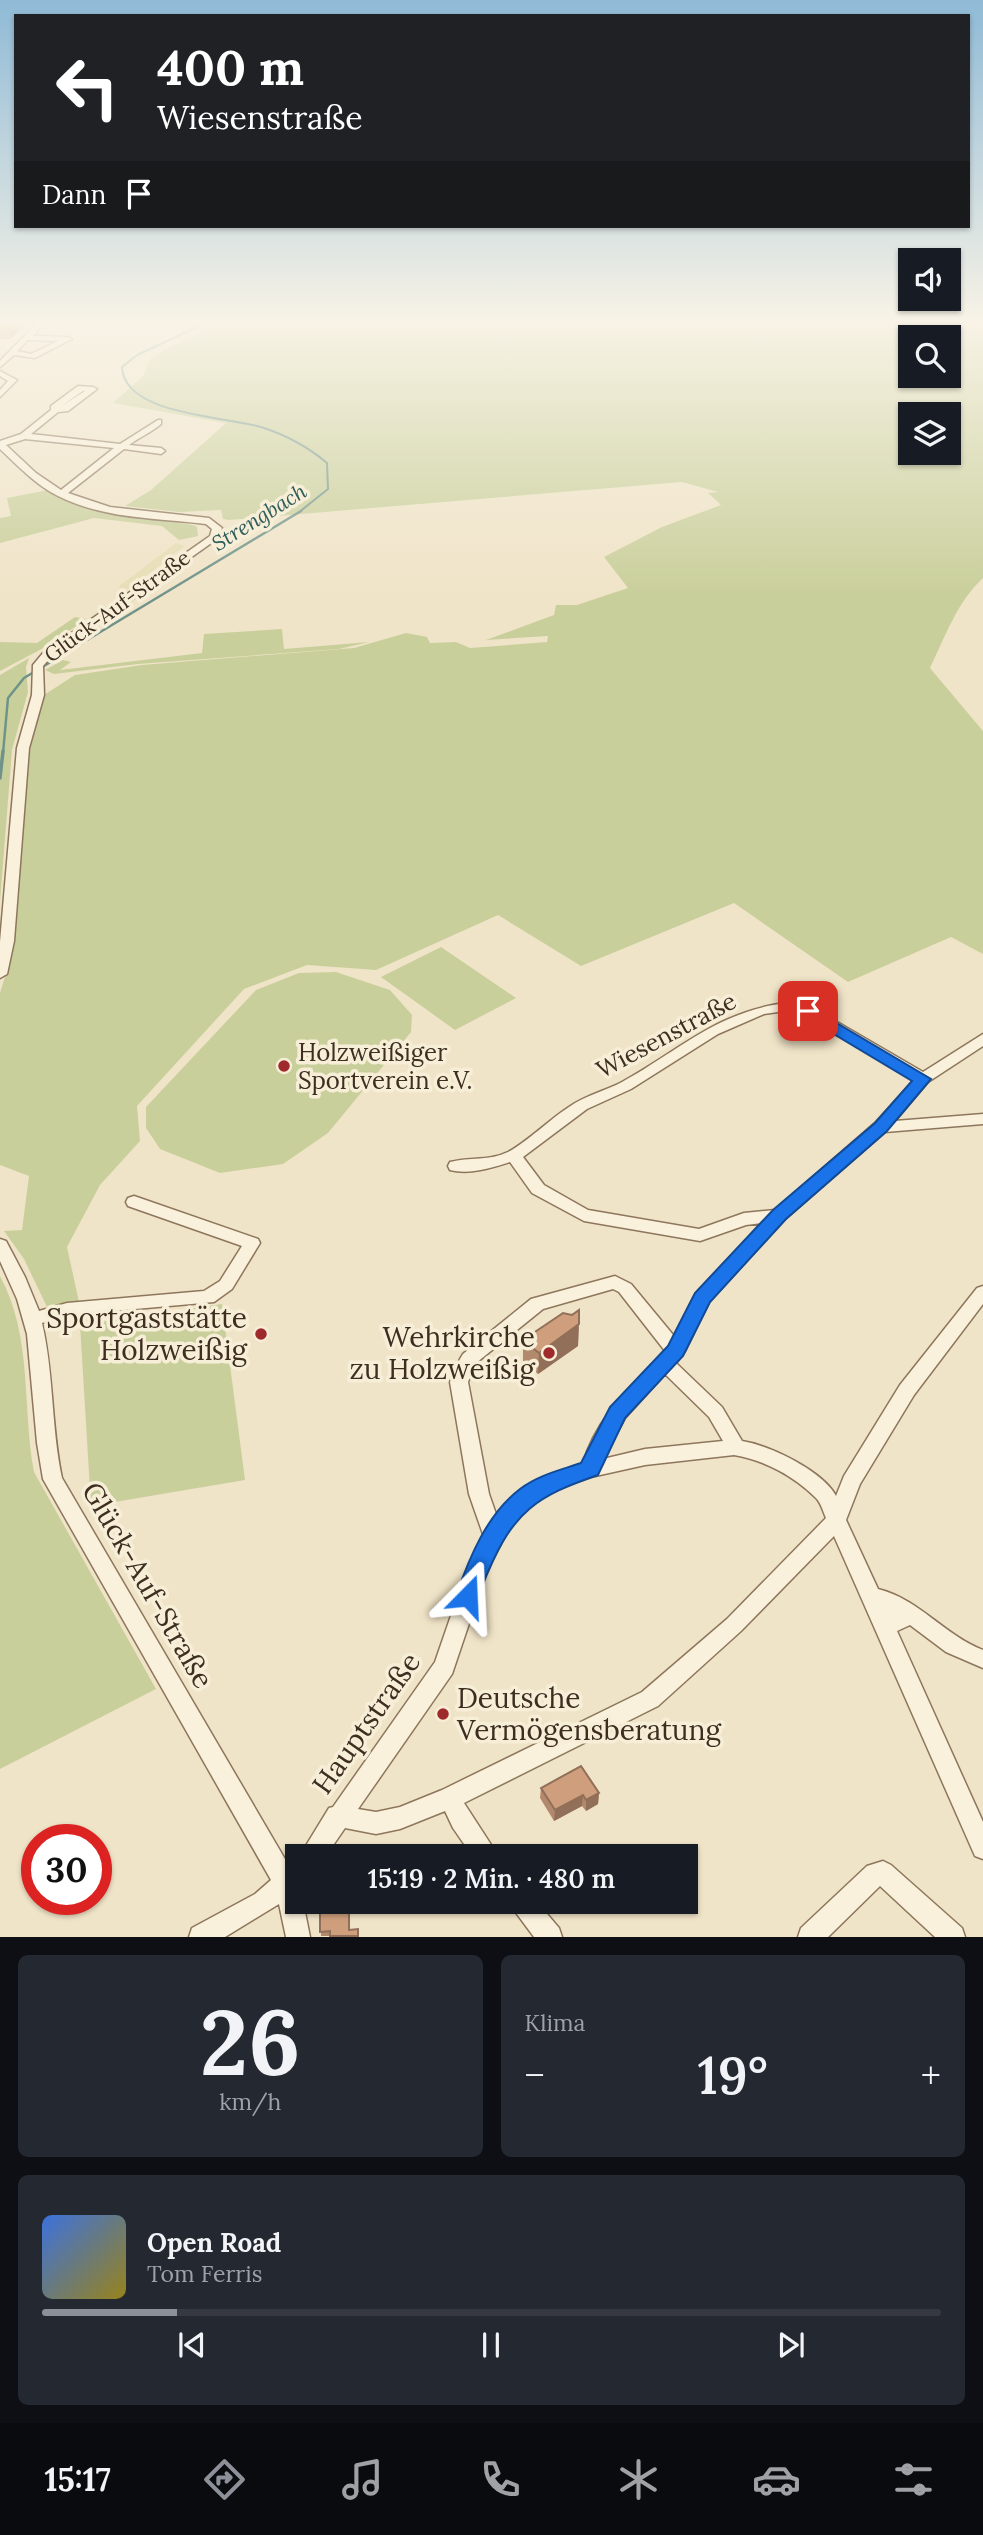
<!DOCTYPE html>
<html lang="de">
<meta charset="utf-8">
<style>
body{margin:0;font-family:Lora,serif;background:#242831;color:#f1f3f6;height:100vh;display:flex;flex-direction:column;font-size:26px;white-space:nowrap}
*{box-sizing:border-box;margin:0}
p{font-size:23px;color:#9ea1a6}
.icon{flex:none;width:38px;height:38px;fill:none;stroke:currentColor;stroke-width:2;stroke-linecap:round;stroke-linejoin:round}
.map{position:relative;height:1937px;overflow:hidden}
.panel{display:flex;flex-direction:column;gap:18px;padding:18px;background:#0d0f14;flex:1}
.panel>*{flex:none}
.banner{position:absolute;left:14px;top:14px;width:956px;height:214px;border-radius:0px;box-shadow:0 2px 5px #0004;background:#202124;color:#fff;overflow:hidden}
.tools{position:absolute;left:898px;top:248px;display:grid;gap:14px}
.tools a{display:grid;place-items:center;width:63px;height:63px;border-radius:0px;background:#171b24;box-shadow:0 2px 5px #0004;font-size:35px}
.speed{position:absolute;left:21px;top:1824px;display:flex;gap:14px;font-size:35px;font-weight:700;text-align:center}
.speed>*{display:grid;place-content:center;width:91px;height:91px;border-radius:50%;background:#171b24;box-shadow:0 2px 5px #0004;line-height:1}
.speed .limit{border:10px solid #d22;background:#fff;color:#111}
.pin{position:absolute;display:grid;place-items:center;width:60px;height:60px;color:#fff;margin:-30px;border-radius:14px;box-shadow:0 4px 10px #0006}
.me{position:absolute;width:77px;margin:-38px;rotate:21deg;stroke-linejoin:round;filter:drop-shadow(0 0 5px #0008)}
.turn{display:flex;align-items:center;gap:24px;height:147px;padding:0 28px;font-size:32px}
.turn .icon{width:91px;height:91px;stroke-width:2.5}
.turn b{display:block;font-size:49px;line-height:60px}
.then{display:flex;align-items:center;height:66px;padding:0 28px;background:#0003;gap:14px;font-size:26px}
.big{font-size:52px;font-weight:600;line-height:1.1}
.panel .tile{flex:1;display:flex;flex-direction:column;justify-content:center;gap:10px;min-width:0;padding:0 24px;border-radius:10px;background:#242831}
.panel .dial{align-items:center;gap:0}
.dial b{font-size:91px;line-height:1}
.song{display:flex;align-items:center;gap:21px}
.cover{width:84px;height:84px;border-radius:10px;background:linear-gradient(135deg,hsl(220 70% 55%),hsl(50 70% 35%))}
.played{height:7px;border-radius:4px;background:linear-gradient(90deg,#8c9099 15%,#363941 15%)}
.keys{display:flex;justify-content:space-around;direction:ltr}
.heat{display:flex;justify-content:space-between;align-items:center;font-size:38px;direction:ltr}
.panel .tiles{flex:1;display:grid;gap:18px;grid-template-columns:1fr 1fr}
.tile:last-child{grid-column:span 2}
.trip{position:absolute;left:285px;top:1844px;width:413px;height:70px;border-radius:0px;background:#171b24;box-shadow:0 2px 5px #0004;font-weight:600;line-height:70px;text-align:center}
.dock{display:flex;height:112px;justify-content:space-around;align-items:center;background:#090b0e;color:#9ea1a6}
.dock .icon{width:49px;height:49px}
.dock .selected{color:#8c9099}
.dock b{font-size:32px;color:#f1f3f6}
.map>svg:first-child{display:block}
.farmland{fill:#e6deb5}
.green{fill:#c9cf9b;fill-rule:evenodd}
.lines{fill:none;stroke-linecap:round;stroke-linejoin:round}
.stream-far2{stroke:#6f938a;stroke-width:2}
.stream-far1{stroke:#6f938a;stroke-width:2.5}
.stream{stroke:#6f938a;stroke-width:3.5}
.street-casing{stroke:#8d765c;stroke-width:3}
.street{fill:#faf1dc;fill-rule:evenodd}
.wall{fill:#b2896c}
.shaded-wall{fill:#916f58}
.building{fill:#cf9f7d;stroke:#916f58;stroke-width:2}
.route{fill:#1a73e8;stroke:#114b97;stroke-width:2}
.poi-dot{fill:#9e2a2b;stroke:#f7eed8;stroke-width:2.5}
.labels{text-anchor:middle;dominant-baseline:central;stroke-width:7;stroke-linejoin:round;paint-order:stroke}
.far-water-label{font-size:21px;font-style:italic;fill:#2f5d5a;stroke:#f7eed8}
.far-street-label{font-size:21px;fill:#3d2e20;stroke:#f7eed8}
.street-label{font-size:24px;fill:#3d2e20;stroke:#f7eed8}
.poi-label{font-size:24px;fill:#3d2e20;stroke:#f7eed8;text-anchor:start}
.near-poi-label{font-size:28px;fill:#3d2e20;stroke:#f7eed8;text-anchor:end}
.near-street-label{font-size:28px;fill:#3d2e20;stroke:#f7eed8}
</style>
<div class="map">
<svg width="983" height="1937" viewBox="0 0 983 1937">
<rect width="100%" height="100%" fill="#f0e4c8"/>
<!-- farmland -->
<path class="farmland" d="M176,543l9,3 -56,43 -11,-2z"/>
<!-- green -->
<path class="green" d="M222,323h761v255c-26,24 -38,59 -53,90l53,63v223l-32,-17 -103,45 -114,-79 -153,63 -83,-51 -122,55 -69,-5 -63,24 -107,117 3,35 -40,44 -33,62 12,55 -32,5 -23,-48 -20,-28 18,-1 7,-54 -29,-11v-172l13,-42 16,-191 4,-31 11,-34 31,-20 67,-10 212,-17 52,-15 21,4 3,6 26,-1 14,6 77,-6 1,-6 -62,4 68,-25 2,-10h21l51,-17 -24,-31 58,-30 59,-22 -13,-12 10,-1 -36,-10 -453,38 -6,-1 -2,-9 -42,2 -54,-6 26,-16 75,-67 -113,-20 31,-28 5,-14 15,-11zM910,338h38v38h-38zM910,415h38v38h-38z
M48,490l36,17 109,18 4,2 1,9 -19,4 -17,-14 -68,-8 -94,25v-25l11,-2 -4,-18z
M75,617l11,2 -35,25 -51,27v-29l37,1z
M282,629l2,20 85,-7 -30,7 -201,15 -84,10 -9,-4 18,-10 8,2 -11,8 142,-17 2,-19z
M29,658l-3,9 2,25 -16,58 -12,152v-227z
M441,947l75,51 -61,32 -74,-53z
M336,972l54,18 22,25 -1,17 -83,101 -45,31 -63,9 -60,-24 -14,-21v-21l110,-117 43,-17z
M0,1276c33,61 22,131 34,196l122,217 -156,80z
M222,1304l23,176 -154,26 -11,-181z"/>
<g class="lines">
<!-- stream-far2 -->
<path class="stream-far2" d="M206,323l-69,32 -15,12c2,48 102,49 139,60 25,8 46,19 66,36l1,26 -30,24"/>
<!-- stream-far1 -->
<path class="stream-far1" d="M3,753l5,-55 16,-20 277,-167"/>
<!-- stream -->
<path class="stream" d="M0,778l3,-27"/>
<defs>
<path id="street" d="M37,323h7l-11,13 35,1 4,2 -37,19 -21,-3 -14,12v-6zM28,340l30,1 -27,13 -14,-3z
M0,371l17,9 -17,17v-7l8,-9 -8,-5z
M78,386l15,1 4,2 -29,22 -10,1 -27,22 89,10 38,-24h3v4c-11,9 -21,13 -32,21l32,3 4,3 -4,3 -37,-5 -56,44 42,14 99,11 13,10 -5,11 -166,118 -8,9 1,29 -15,53 -15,193 -7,33 -7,4v-36l17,-194 15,-53 1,-30 10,-12 167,-117 2,-7 -6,-5c-49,-6 -103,-5 -148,-28 -22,-11 -40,-30 -58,-47v-8l21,-7 30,-24v-4zM83,391h2l-25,16zM25,439l89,9 -53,42 -25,-17 -30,-28z
M785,1003l28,5 110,64 60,-38v12l-55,36 -33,39 88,-7v10l-98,8 -100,87 -76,83 -24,49 -9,12 46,44 20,34c27,4 81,30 94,55l8,-20 56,-91 77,-97 6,-2v18l-69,91 -54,89 -14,36 32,69c41,10 66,46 105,61v18l-37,-16 -36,-27 -13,6 86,191v37l-8,-3 -141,-320 -93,95 -83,75 -194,97 35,54h-26l-20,-29 -8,-17 -45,18 -24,5 -31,-6 -20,29h-26l30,-49 4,-1 102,-145 31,-90 18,-35 -15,-43 -19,-112 10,-23 3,-5 68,-55 84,-23 16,8 43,52 22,-43 66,-70 -16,2 -46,16 -116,-20 -52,-28 -22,-31c-18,6 -41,13 -60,8l-2,-4 2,-4c19,-5 40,-1 58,-10 18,-9 42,-33 61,-45 17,-12 36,-16 53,-25 58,-32 95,-70 163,-79zM785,1011l19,4 110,65 -39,43 -100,87 -31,3 -45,16 -111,-19 -44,-25 -21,-28 64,-48 44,-20 87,-55 46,-20zM613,1289l6,3 46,59c-31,33 -70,67 -82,113 -41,13 -56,20 -87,50l-7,-20 -21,-112 8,-19 67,-54zM665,1374l44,43 14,24 -78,8 -42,10 22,-41zM734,1455c30,5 60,21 82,43 5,5 7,13 10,20l-99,101 -85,73 -200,98 -42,17 -24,5 -18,-3 94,-135 34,-101 24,-47 26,-25 20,-12 35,-12 54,-12z
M134,1196l124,43 2,4 -28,46 -18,13 -147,13 -25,8c12,51 9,104 20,155l227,388 9,-3v39h5l7,35h-24l-7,-33 -54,33h-36l3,-9 63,-34 16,-14 -228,-401 -6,-36 -10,-109 -10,-35 -17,-38v-22l6,2 19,36 14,34 28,-8 137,-12 16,-10 22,-35 -114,-40 -2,-4 2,-4z
M883,1861l8,4 71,63 3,9h-30l-55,-51 -52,51h-30l3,-9 66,-62z
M510,1902h27l22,26 3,9h-28l-20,-27z"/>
</defs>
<!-- street casing -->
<use href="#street" class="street-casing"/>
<!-- street -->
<use href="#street" class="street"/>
</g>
<!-- wall -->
<path class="wall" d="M0,323h27l-17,16h-10z
M579,1310l-1,36 -40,28 -15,-13v-21z
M541,1788l58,5 -1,11 -12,7 -4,-5 -28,15 -14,-23z
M320,1902h30v28l9,6h-38z"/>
<!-- shaded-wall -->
<path class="shaded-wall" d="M15,323h12l-17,16 -2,-9z
M579,1324l-1,22 -40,28 1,-21z
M599,1793l-1,11 -12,7v-11z
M583,1795l-1,11 -28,15 1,-11z"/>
<!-- building -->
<path class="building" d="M0,323h15l-7,7 -8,-1z
M579,1310v14l-40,29 -16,-13 40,-27 9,2z
M581,1766l18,27 -13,7 -3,-5 -28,15 -14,-22z
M320,1902h29v28l9,-1v7h-28v-5l-10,1z"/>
<!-- sky -->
<linearGradient id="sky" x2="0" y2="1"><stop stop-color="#8fbad6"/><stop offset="0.54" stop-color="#f8f3e6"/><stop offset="1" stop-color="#f8f3e6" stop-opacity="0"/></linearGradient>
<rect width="983" height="595" fill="url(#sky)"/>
<!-- route -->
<path class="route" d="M808,1006l123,73 -44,52 -101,88 -76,83 -27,54 -58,62 -27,57c-61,21 -84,36 -110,97 -5,10 -7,21 -12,31l-8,3 -8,-3 -4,-7c13,-38 31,-82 64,-107 18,-14 41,-19 61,-26l29,-56 58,-61 27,-53 78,-83 102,-87 37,-42 -110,-66 -2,-4z"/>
<!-- markers -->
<g class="poi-dot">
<circle cx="284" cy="1066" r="7"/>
<circle cx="261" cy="1334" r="7"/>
<circle cx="549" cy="1353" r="7"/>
<circle cx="443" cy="1714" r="7"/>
</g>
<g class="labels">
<!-- far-water labels -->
<g class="far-water-label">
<text transform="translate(259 517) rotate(-32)">Strengbach</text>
</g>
<!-- far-street labels -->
<g class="far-street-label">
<text transform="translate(117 606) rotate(-36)">Glück-Auf-Straße</text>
</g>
<!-- street labels -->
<g class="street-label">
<text transform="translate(666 1035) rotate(-28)">Wiesenstraße</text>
</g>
<!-- poi labels -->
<g class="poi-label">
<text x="298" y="1052">Holzweißiger<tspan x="298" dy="28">Sportverein e.V.</tspan></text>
</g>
<!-- near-poi labels -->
<g class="near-poi-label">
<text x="247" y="1318">Sportgaststätte<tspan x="247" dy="32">Holzweißig</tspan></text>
<text x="535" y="1337">Wehrkirche<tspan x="535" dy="32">zu Holzweißig</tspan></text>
<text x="457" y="1698" text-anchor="start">Deutsche<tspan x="457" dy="32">Vermögensberatung</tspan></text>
</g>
<!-- near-street labels -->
<g class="near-street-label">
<text transform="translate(148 1585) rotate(60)">Glück-Auf-Straße</text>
<text transform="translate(366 1723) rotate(-55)">Hauptstraße</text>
</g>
</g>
</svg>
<div class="tools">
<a><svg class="icon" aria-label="sound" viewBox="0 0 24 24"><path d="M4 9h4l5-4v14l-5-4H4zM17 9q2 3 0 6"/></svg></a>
<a><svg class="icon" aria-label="search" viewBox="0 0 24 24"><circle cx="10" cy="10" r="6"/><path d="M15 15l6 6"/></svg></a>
<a><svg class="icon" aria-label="layers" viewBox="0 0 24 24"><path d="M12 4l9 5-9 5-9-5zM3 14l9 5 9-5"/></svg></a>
</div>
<div class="speed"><div class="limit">30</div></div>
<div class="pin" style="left:808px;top:1011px;background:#d93025"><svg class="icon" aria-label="arrive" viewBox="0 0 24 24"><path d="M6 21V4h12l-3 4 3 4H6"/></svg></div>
<svg class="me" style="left:468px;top:1596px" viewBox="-20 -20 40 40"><path d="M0-17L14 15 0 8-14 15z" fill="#1a73e8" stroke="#fff" stroke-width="4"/></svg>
<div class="trip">15:19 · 2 Min. · 480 m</div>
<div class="banner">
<div class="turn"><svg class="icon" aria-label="left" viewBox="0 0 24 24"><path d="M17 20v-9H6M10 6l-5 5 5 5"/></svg><div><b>400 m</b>Wiesenstraße</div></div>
<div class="then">Dann<svg class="icon" aria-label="arrive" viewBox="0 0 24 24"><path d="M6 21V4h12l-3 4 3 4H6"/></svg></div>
</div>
</div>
<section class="panel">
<div class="tiles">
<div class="tile dial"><b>26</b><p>km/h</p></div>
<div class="tile"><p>Klima</p>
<div class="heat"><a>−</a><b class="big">19°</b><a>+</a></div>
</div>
<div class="tile">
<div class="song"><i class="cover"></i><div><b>Open Road</b><p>Tom Ferris</p></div></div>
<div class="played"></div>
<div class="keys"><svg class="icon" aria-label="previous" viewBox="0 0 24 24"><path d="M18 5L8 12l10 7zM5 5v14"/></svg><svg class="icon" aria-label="pause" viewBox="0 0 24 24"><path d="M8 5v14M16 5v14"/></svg><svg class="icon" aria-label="next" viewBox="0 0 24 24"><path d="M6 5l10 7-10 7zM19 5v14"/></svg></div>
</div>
</div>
</section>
<nav class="dock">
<b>15:17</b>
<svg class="icon selected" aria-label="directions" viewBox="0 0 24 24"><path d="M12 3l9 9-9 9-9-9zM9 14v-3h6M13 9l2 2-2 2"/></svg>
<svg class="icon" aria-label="music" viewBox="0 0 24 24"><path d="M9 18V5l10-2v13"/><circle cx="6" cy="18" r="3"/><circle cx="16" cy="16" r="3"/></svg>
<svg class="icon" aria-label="phone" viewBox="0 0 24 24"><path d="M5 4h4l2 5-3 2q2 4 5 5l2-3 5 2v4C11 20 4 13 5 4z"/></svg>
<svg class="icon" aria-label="climate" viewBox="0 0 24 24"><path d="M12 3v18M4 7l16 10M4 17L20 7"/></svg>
<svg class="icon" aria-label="car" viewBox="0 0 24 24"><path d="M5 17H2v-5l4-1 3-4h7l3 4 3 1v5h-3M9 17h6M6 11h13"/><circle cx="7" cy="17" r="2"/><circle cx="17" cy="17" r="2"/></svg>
<svg class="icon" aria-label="filters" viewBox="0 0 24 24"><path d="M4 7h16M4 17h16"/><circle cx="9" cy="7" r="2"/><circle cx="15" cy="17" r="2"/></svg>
</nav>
